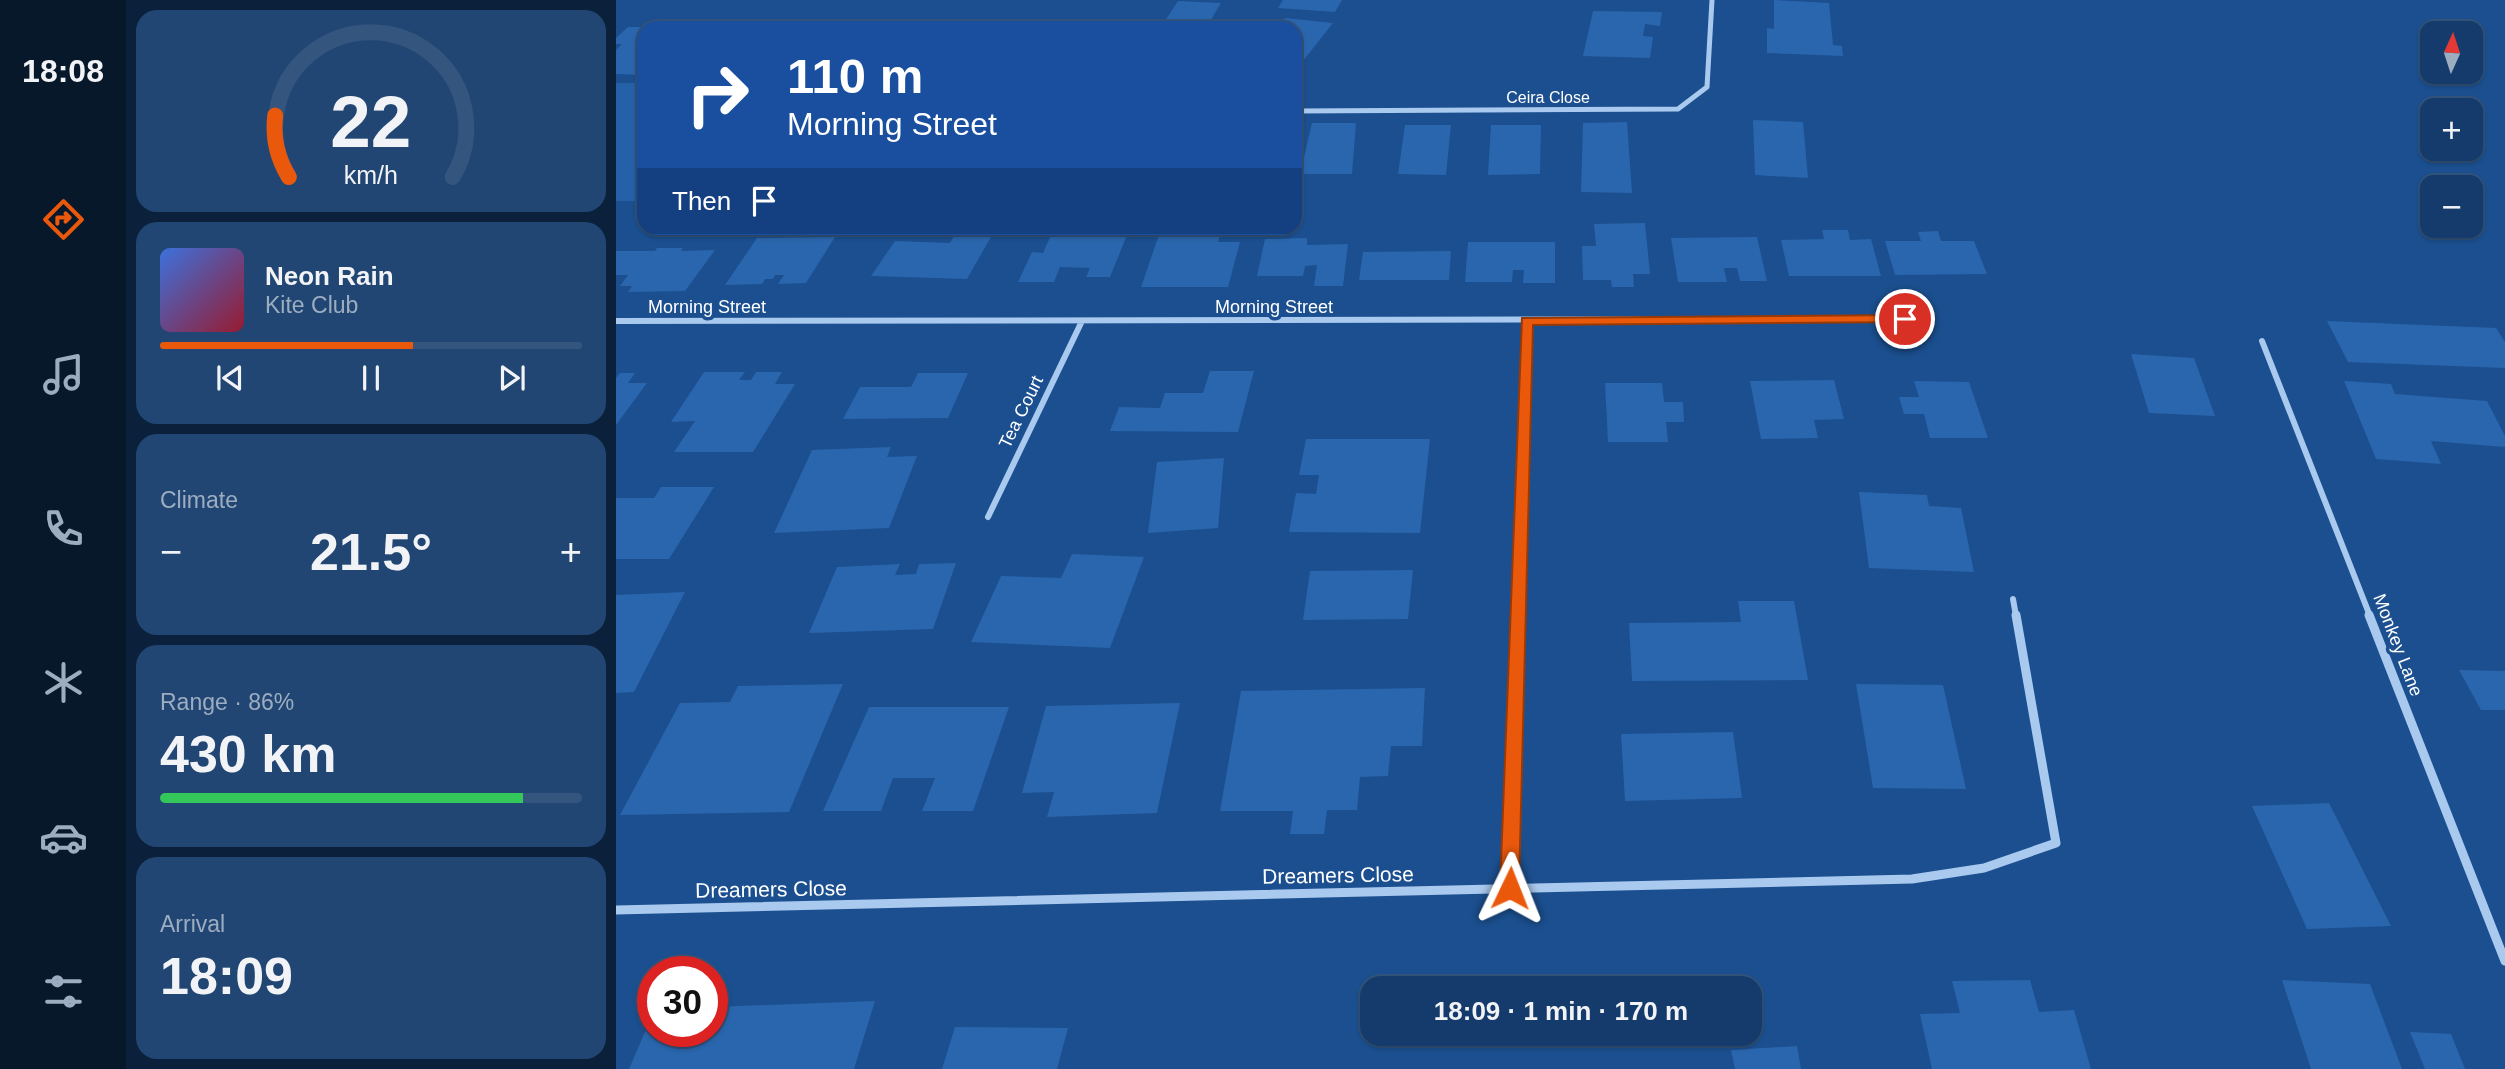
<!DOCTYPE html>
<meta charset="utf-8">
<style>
body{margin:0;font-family:Helvetica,sans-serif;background:#214673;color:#f1f3f6;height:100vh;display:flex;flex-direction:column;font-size:26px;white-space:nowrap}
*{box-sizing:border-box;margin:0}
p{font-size:23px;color:#9dadc1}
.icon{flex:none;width:38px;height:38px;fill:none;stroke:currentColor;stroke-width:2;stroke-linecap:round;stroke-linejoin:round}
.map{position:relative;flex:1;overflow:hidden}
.details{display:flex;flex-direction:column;gap:10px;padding:10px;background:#0b203b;width:490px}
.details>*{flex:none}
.guide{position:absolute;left:21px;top:21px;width:665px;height:214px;border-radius:21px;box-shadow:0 2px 5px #0004,0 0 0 2px #33557e;background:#1a4fa0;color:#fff;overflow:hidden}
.needle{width:46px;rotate:3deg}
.controls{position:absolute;left:1804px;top:21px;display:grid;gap:14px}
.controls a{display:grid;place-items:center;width:63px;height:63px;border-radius:14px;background:#143b6b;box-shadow:0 2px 5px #0004,0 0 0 2px #33557e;font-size:35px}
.speed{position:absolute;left:21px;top:956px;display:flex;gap:14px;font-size:35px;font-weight:700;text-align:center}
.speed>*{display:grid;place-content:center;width:91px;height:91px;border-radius:50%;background:#143b6b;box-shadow:0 2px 5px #0004,0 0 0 2px #33557e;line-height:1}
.speed .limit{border:10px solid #d22;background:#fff;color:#111}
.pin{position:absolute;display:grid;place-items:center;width:60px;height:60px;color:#fff;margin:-30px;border:4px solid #fff;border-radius:50%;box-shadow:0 2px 7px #0007}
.me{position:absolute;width:77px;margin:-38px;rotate:2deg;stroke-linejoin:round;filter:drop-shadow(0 0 5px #0008)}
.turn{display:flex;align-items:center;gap:24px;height:147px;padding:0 35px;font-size:32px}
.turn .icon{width:91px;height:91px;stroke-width:2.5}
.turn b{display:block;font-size:49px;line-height:60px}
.then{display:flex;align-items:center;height:66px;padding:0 35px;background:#0003;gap:14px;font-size:26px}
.big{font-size:52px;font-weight:800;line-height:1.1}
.details .tile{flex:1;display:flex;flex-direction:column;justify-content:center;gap:10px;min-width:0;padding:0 24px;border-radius:21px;background:#214673}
.details .dial{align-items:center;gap:0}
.dial svg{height:182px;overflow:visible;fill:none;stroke:#33557e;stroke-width:7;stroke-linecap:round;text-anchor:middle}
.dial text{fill:#f1f3f6;stroke:none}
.song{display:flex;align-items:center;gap:21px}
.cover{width:84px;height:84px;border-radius:10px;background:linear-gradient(135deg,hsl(220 70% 55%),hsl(350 70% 35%))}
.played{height:7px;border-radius:4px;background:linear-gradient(90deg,#ea580c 60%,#33557e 60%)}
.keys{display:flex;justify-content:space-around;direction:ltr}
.heat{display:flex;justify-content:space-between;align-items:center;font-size:38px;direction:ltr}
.charge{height:10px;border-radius:5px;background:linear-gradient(90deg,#34c759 86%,#33557e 0)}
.trip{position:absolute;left:744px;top:976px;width:402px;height:70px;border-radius:21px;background:#143b6b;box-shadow:0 2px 5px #0004,0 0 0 2px #33557e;font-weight:800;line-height:70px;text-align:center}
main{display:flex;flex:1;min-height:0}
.menu{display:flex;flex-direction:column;width:126px;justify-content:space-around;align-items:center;background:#08182b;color:#9dadc1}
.menu .icon{width:49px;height:49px}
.menu .current{color:#ea580c}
.menu b{font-size:32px;color:#f1f3f6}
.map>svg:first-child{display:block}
.green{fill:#2461a8}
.building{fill:#2a66ad}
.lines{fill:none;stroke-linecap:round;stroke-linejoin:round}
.minor-far2{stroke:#a9c9ee;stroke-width:5}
.minor-far1{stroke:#a9c9ee;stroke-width:6}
.minor{stroke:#a9c9ee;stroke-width:9}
.route{fill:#ea580c;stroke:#983908;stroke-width:2}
.labels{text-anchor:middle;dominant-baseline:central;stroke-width:7;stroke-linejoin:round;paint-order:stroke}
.far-street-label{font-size:16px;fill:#fff;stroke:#1b4f8f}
.street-label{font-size:18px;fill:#fff;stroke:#1b4f8f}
.near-street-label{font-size:21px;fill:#fff;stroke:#1b4f8f}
</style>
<main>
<nav class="menu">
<b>18:08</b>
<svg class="icon current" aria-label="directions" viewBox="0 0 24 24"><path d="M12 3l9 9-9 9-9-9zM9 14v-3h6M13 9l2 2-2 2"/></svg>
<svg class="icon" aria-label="music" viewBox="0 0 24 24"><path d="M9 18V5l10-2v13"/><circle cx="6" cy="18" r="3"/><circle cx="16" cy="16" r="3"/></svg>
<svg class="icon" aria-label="phone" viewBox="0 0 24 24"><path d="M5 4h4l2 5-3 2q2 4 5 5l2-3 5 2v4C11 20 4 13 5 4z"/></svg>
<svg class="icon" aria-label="climate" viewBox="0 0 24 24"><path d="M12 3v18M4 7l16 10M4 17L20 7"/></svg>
<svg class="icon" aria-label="car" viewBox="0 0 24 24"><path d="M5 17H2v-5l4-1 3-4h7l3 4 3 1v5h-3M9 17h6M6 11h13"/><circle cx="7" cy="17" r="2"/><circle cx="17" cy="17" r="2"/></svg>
<svg class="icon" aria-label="filters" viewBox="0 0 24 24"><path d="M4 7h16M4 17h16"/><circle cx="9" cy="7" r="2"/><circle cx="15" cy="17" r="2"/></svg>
</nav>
<section class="details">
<div class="tile dial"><svg viewBox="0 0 100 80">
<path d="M14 69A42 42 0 1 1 86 69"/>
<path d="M14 69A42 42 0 0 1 8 42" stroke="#ea580c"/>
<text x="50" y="56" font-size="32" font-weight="700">22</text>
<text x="50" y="72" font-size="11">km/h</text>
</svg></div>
<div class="tile">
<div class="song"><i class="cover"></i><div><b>Neon Rain</b><p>Kite Club</p></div></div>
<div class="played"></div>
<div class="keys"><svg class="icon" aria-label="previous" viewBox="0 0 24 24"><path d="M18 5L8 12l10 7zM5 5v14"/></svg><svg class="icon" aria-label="pause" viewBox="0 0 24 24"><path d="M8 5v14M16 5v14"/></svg><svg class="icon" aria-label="next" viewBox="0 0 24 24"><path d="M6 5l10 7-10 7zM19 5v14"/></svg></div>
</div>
<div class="tile"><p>Climate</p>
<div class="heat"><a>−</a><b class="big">21.5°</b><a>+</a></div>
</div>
<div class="tile"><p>Range · 86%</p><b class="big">430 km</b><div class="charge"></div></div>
<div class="tile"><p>Arrival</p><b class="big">18:09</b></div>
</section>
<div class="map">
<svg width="1889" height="1069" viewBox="0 0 1889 1069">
<rect width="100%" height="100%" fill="#1b4f8f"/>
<!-- green -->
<path class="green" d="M0,83h28v118h-28z"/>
<!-- building -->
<path class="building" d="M667,0h59l-7,12 -57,-4z
M1158,0l55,3 4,42 9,1 1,10 -76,-3v-25l7,1z
M562,1l43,2 -15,25 -45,-1z
M977,11l69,1 -2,14 -15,-2 -2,12 10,1 -3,21 -67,-2z
M669,18l48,5 -38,48v-43h-20z
M12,27h16v43l-4,5 -24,-1v-24l6,-6h-6v-6z
M1137,120l50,2 5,56 -53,-3z
M1011,122l5,71 -51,-1 2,-69z
M696,123h44l-4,51h-52z
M789,125h46l-5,50 -48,-1z
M875,125h50l-1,49 -52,1z
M1029,223l5,51h-17l1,13h-22l-1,-7h-28l-1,-34h14l-2,-22z
M1206,230h26l2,10 21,-1 10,37h-92l-8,-36 43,-1z
M1322,231l3,10h33l13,33 -92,1 -10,-34h36l-3,-9z
M544,232h61l-3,10h22l-12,45h-87z
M435,235h76l-17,42h-24l4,-9 -30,-1 -6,15h-36l14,-30 11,1z
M338,236l37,1 -24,42 -96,-3 24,-35 55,2z
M219,237l-29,46 -28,1 6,-9h-9l-2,4h-8l-3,5 -37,1 32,-47z
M1141,237l10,44h-27l-3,-13h-13l3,14h-49l-7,-44z
M691,238v7l41,-1 -5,42h-29l3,-21 -12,1 -2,10h-46l8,-37z
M852,242h87v41h-32l1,-13h-11l-1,12h-47z
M41,248h26l-2,3 34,-1 -30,41 -57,1 4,-6h-12l8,-11h-12v-24h39z
M835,251l-2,29h-90l4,-28z
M1711,321l169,7 9,14v26l-157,-6z
M1515,354l63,4 21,58 -66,-3z
M594,371h44l-16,61 -128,-1 9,-24 41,1 5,-15h38z
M88,372h41l-6,8h12l5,-8h26l-7,12h20l-42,68h-79l21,-31 -24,1z
M4,373h15l-7,10h19l-31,42v-47z
M302,373h50l-20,45 -105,1 17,-32h51z
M1218,380l10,39 -30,1 4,18 -57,1 -11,-58z
M1298,381l55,1 19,56h-58l-6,-24h-20l-5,-17h20z
M1728,381l47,3 4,10 92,7 18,35v11l-74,-6 10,23 -65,-5z
M989,383h57l2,19h19l1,20h-18l2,20h-60z
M690,439h124l-10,94 -131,-1 7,-39 20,1 3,-19h-20z
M275,447l-4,10 30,-1 -28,72 -115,5 38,-83z
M608,458l-6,70 -70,5 9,-71z
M45,487h53l-45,72h-53v-61h38z
M1243,492l68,3 2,11 32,2 13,64 -105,-4z
M456,554l72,3 -34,91 -139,-6 30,-66 60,2z
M340,563l-23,66 -124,4 28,-66 63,-3 -5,11 21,-1 3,-10z
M797,570l-5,49 -105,1 7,-49z
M69,592l-51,100 -18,1v-98z
M1122,601h56l14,79 -176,1 -3,-58 112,-1z
M1843,670l46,1v39h-24z
M227,684l-54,128 -169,3 60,-112 50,-1 8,-16z
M1240,684l87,1 23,104 -93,-1z
M809,688l-3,58h-31l-3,30 -28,1 -3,33h-30l-3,24h-34l3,-23h-73l21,-120z
M564,703l-23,110 -110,4 7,-25 -32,1 24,-87z
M253,707h140l-36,104h-51l13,-33h-42l-12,33h-58z
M1117,732l9,66 -117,3 -4,-67z
M1713,803l62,123 -84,3 -55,-123z
M1414,980l9,32 35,-2 17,59h-159l-12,-55 40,-1 -8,-32z
M1666,980l88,4 32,85h-91z
M259,1001l-21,68h-225l24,-56v18h59v-24z
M339,1027l113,1 -11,41h-115z
M1794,1032l41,2 14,35h-40z
M1181,1046l4,23h-66l-4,-19z"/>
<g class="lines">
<!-- minor-far2 -->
<path class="minor-far2" d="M679,111l383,-2 29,-22 5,-87"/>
<!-- minor-far1 -->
<path class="minor-far1" d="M0,321l1316,-2
M1646,341l108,275
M372,517l94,-196
M1397,599l3,17
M902,616l9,-295"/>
<!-- minor -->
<path class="minor" d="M1753,615l136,346
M894,888l8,-273
M0,910l1296,-31 72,-11 72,-25 -40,-228"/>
</g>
<!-- route -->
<path class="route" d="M1289,315l7,4 -2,3 -377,3 -14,563 -2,7 -7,2 -7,-2 -3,-7 22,-570z"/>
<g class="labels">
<!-- far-street labels -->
<g class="far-street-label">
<text x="932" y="97">Ceira Close</text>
</g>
<!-- street labels -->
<g class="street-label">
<text x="91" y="307">Morning Street</text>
<text x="658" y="307">Morning Street</text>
<text transform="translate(405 412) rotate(-64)">Tea Court</text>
<text transform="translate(1782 645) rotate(69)">Monkey Lane</text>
</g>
<!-- near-street labels -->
<g class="near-street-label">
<text transform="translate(722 875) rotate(-1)">Dreamers Close</text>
<text transform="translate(155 889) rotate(-1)">Dreamers Close</text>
</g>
</g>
</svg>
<div class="controls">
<a><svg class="needle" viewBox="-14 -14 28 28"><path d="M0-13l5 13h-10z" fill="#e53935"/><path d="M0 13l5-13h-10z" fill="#9dadc1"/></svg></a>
<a>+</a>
<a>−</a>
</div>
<div class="speed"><div class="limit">30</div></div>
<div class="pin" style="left:1289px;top:319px;background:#d93025"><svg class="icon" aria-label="arrive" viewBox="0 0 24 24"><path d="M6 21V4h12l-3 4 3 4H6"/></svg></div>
<svg class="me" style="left:894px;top:888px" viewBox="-20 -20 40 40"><path d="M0-17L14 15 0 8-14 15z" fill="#ea580c" stroke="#fff" stroke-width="4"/></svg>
<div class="trip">18:09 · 1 min · 170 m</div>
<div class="guide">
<div class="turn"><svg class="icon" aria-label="right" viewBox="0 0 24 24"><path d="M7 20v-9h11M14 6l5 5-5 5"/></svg><div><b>110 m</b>Morning Street</div></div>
<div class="then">Then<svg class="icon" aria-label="arrive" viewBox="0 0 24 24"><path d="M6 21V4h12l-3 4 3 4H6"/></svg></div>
</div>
</div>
</main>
